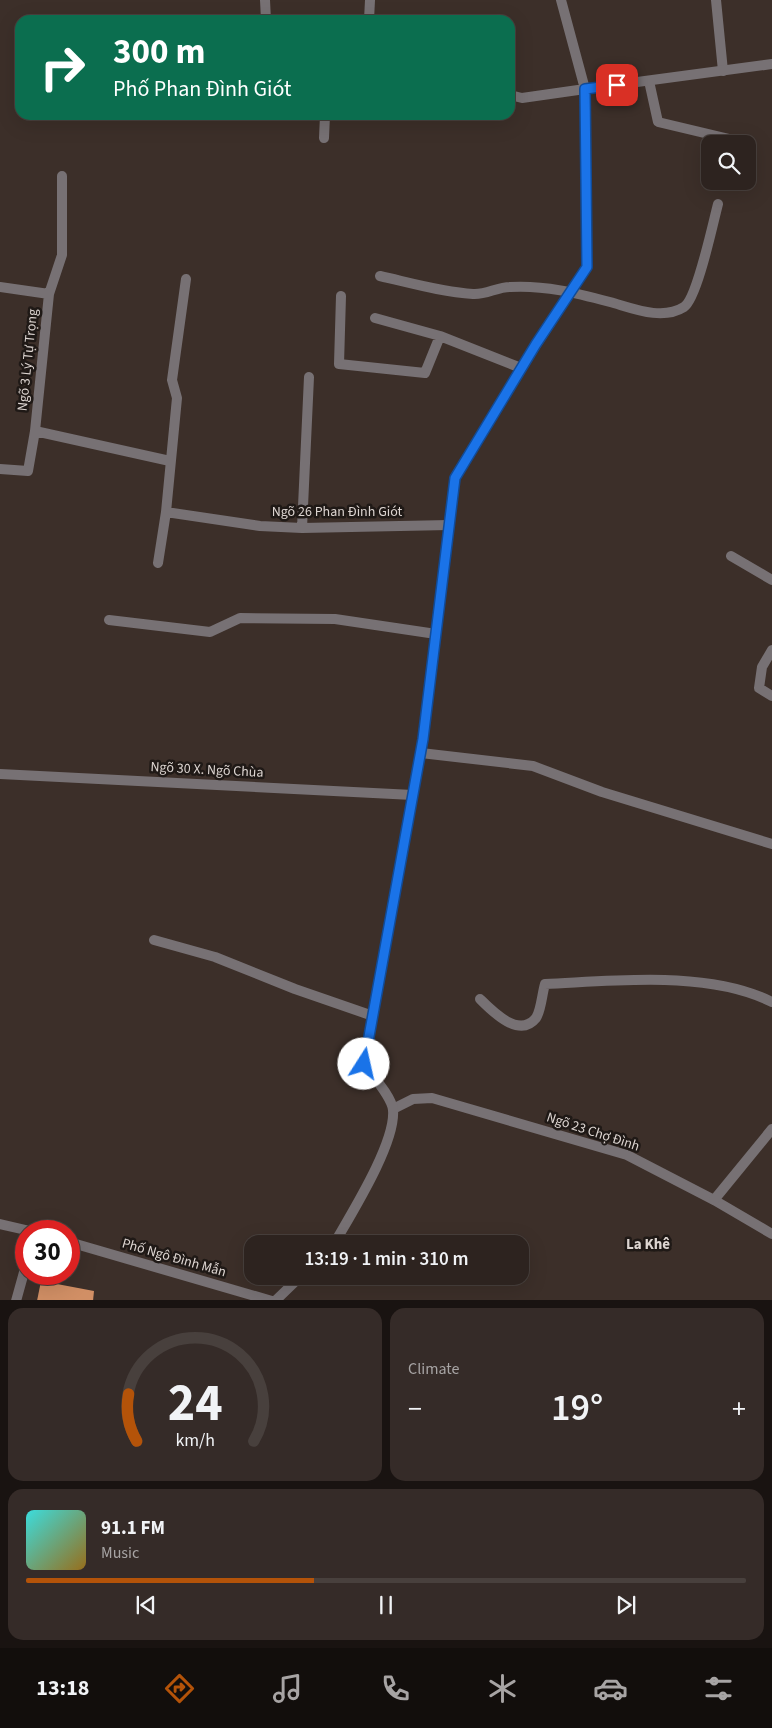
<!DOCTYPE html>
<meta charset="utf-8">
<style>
body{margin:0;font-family:"Source Sans 3",sans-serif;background:#352b28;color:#f1f3f6;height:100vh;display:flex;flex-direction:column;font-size:19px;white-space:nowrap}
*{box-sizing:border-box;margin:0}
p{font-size:16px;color:#a7a4a4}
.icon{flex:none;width:28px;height:28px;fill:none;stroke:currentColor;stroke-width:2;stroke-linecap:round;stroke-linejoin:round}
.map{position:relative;height:1300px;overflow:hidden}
.details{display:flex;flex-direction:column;gap:8px;padding:8px;background:#191311;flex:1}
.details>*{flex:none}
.guide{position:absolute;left:15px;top:15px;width:500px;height:105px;border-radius:15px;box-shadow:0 5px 20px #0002,0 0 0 1px #48403d;background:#0b6e4f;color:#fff;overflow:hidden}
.fabs{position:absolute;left:701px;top:135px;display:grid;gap:10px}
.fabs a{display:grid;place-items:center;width:55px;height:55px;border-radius:10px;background:#2d231f;box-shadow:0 5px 20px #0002,0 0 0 1px #48403d;font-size:25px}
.speed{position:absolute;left:15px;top:1220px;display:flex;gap:10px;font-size:25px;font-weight:700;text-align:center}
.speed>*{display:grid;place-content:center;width:65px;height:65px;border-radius:50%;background:#2d231f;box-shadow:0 5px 20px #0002,0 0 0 1px #48403d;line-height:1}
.speed .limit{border:8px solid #d22;background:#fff;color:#111}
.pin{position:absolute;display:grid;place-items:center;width:42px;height:42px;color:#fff;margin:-21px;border-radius:10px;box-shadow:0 2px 8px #0006}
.me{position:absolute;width:55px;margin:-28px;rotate:10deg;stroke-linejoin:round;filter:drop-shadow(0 0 4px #0008)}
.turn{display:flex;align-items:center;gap:18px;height:105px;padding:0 15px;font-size:22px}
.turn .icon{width:65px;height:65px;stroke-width:2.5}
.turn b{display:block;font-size:35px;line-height:42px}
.big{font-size:38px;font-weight:600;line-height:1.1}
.details .card{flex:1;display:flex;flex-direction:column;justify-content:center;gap:8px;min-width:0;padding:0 18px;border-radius:15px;background:#352b28}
.details .dial{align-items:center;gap:0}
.dial svg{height:130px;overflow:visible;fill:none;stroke:#48403d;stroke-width:7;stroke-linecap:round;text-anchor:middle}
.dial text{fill:#f1f3f6;stroke:none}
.song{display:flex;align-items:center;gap:15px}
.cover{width:60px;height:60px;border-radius:8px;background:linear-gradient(135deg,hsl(180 70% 55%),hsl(40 70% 35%))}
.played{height:5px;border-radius:2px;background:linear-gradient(90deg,#b45309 40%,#48403d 40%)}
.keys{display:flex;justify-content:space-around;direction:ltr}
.heat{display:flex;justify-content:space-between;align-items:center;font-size:28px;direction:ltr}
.details .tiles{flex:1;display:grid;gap:8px;grid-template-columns:1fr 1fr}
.card:last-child{grid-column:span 2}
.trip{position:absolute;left:244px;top:1235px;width:285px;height:50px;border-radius:15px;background:#2d231f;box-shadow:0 5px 20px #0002,0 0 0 1px #48403d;font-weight:600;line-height:50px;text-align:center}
.tab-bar{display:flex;height:80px;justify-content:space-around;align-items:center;background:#120e0c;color:#a7a4a4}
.tab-bar .icon{width:35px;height:35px}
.tab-bar .active{color:#b45309}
.tab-bar b{font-size:22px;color:#f1f3f6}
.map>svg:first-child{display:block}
.building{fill:#d18f65}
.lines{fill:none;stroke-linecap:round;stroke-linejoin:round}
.service{stroke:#777174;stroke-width:10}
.minor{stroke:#777174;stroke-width:10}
.tertiary{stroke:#777174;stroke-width:10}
.route-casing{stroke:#114b97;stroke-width:12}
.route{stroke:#1a73e8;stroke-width:9}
.labels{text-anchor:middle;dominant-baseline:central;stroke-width:5;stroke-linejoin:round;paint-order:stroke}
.street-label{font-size:14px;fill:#ddd5d1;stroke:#1f1916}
.neighbourhood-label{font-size:15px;font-weight:bold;fill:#ddd5d1;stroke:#1f1916}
</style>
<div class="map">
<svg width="772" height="1301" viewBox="0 0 772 1301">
<rect width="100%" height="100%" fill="#3c2f29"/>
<!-- building -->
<path class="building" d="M41,1281l53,10 -1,10h-56z"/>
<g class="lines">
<!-- service -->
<path class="service" d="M265,0l1,20
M716,0l7,71
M369,20l1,-20
M649,81l9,41 84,20
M510,95l12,3 63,-9 -24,-89
M324,138l1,-23
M380,276c31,7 62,16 93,18 13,1 24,-7 37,-7 35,-2 66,6 100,15 22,6 52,19 74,5 13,-8 29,-84 34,-103
M0,287l49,7 -14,137 135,30
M49,294l13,-39v-79
M341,296l-2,68 86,9 15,-37
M375,318l65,18 81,32
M0,469l28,2 7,-40
M166,512l94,14 42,2 147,-3
M302,528l7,-151
M731,556l41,24
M158,563l8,-51 11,-114 -5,-18 14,-101
M109,620l101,12 30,-14 95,1 101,15
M772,650l-10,17 -3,21 13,8
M421,753l112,13 69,26 170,52
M0,774l413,21
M154,940l61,17 80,32 78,27
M480,999c12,12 39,40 56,19 5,-7 6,-24 9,-34 69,-3 163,-14 227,18
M393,1109l20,-10 19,-1 195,57 87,45 58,34
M16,1301l10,-36"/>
<!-- minor -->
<path class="minor" d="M714,1200l58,-71
M334,1244c17,-30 62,-101 59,-134 -1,-13 -21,-35 -29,-46l59,-325 32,-262 81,-132 51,-78 -2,-178 187,-25
M275,1301l26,-25"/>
<!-- tertiary -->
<path class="tertiary" d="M0,1224l30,7
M69,1242l203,59"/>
</g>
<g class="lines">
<defs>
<path id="route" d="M364,1064l59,-325 32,-261 81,-134 51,-77 -2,-178 32,-4"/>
</defs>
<!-- route casing -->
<use href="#route" class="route-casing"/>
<!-- route -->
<use href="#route" class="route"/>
</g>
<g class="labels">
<!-- street labels -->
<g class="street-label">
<text transform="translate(28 360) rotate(-84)">Ngõ 3 Lý Tự Trọng</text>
<text x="337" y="512">Ngõ 26 Phan Đình Giót</text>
<text transform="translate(207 770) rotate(3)">Ngõ 30 X. Ngõ Chùa</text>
<text transform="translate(593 1132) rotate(18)">Ngõ 23 Chợ Đình</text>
<text transform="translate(174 1258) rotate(16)">Phố Ngô Đình Mẫn</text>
</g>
<!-- neighbourhood labels -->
<g class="neighbourhood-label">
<text x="648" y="1244">La Khê</text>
</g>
</g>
</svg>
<div class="fabs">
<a><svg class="icon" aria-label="search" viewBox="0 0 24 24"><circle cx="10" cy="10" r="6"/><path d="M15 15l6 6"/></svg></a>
</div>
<div class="speed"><div class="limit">30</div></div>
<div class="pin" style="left:617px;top:85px;background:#d93025"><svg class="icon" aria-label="arrive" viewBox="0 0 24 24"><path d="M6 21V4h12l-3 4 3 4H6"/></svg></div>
<svg class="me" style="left:364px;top:1064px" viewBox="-20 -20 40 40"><circle r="19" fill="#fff"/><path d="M0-13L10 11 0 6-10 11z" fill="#1a73e8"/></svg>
<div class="trip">13:19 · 1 min · 310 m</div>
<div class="guide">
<div class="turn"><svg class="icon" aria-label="right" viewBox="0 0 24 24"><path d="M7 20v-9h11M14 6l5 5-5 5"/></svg><div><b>300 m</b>Phố Phan Đình Giót</div></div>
</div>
</div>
<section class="details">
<div class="tiles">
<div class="card dial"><svg viewBox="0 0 100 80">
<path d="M14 69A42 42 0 1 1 86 69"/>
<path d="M14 69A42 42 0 0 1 9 40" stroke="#b45309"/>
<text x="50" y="56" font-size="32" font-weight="700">24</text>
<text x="50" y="72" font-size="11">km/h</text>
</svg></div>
<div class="card"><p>Climate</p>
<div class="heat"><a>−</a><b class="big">19°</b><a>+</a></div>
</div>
<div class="card">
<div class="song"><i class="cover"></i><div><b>91.1 FM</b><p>Music</p></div></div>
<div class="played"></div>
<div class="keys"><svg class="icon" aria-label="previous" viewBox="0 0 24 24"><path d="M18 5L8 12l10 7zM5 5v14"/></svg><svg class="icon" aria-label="pause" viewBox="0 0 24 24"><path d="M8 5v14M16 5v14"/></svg><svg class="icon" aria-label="next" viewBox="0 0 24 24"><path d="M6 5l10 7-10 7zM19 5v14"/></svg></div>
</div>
</div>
</section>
<nav class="tab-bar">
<b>13:18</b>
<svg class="icon active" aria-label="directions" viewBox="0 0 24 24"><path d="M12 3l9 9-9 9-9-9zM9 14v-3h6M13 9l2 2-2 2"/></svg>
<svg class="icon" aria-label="music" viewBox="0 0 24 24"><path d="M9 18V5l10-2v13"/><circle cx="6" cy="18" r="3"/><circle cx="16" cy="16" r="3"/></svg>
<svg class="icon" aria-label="phone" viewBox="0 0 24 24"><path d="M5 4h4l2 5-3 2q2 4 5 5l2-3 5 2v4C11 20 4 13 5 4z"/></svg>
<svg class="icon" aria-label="climate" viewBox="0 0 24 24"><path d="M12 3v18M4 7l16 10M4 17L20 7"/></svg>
<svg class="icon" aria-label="car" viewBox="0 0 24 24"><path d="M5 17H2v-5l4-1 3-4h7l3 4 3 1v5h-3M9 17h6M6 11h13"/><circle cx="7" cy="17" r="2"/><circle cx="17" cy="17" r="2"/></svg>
<svg class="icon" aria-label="filters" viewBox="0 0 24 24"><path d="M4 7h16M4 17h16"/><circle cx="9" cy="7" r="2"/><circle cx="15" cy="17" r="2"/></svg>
</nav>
